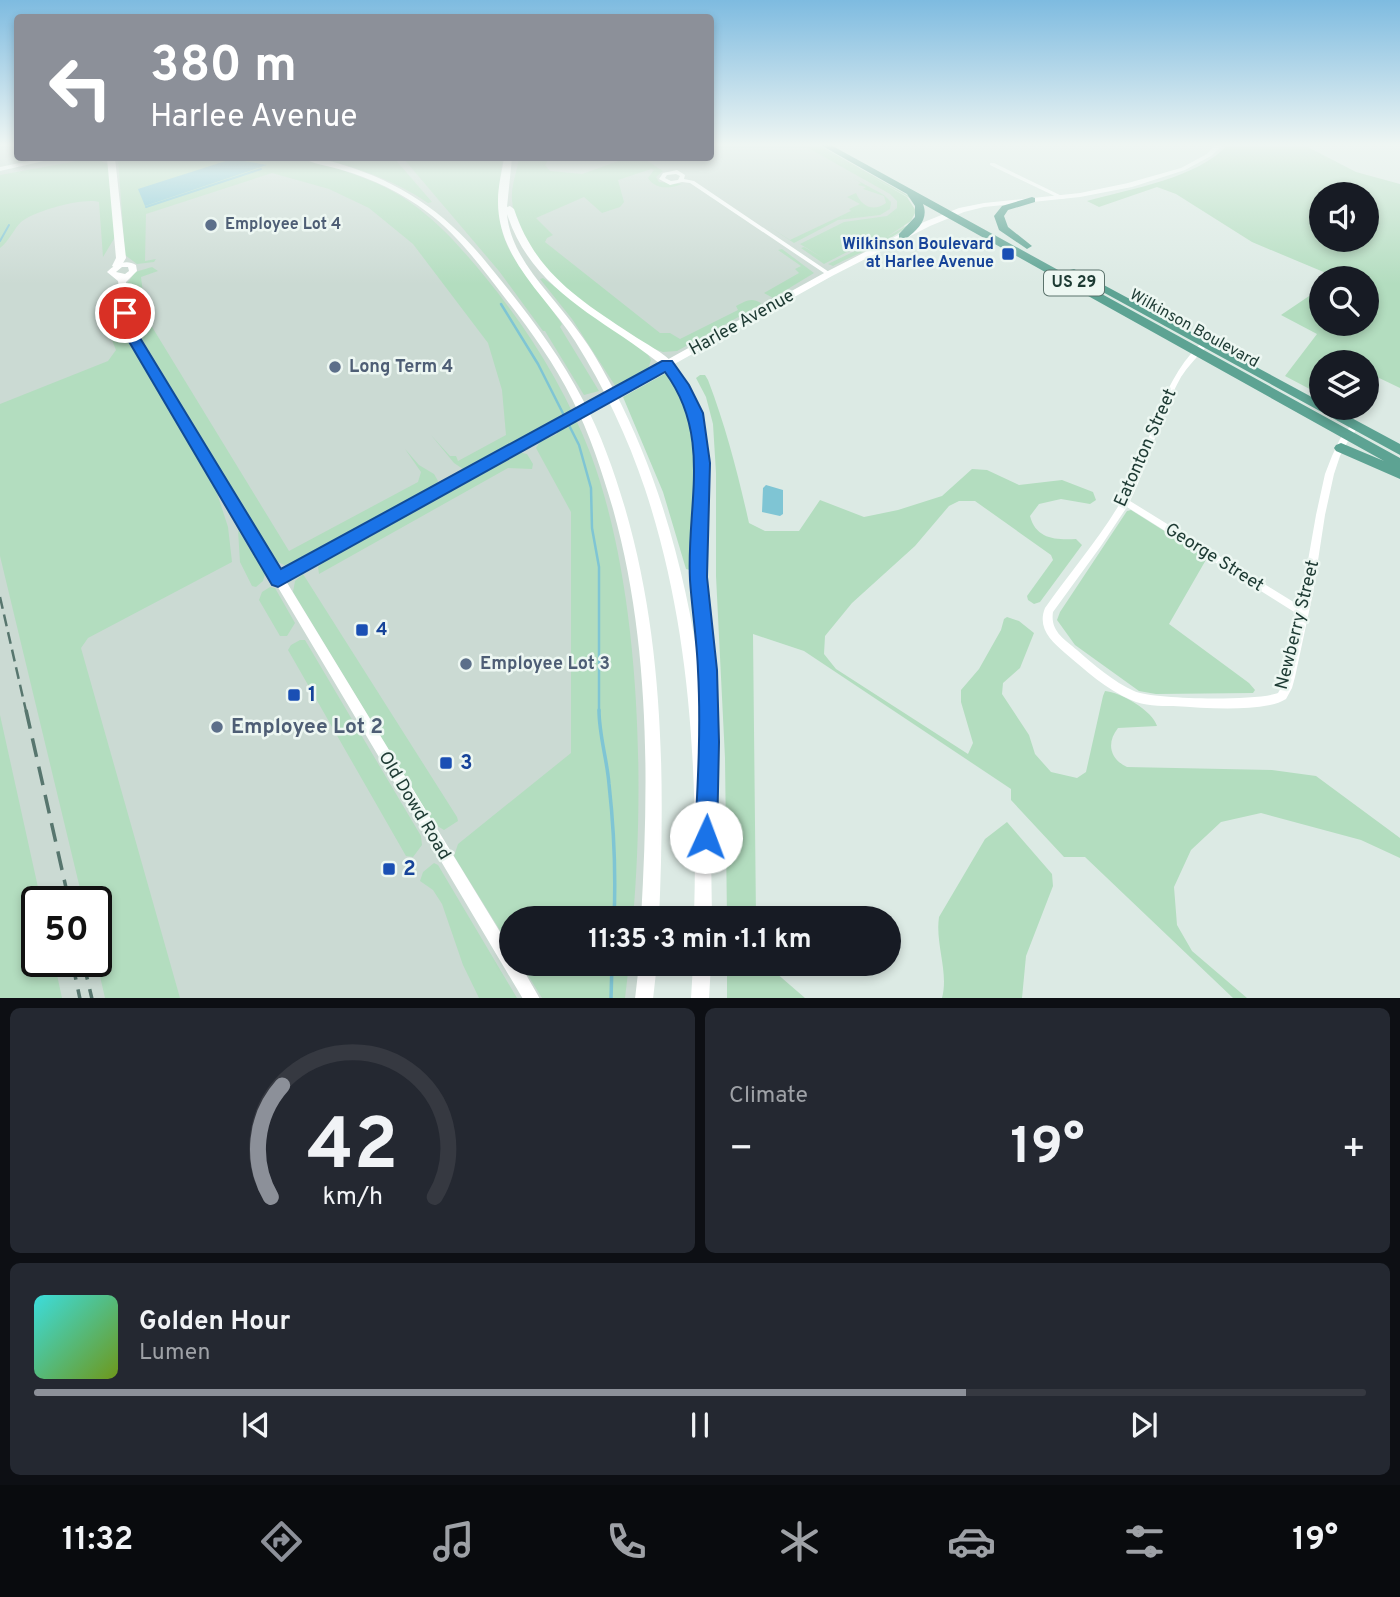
<!DOCTYPE html>
<meta charset="utf-8">
<style>
body{margin:0;font-family:Overpass,sans-serif;background:#242831;color:#f1f3f6;height:100vh;display:flex;flex-direction:column;font-size:26px;white-space:nowrap}
*{box-sizing:border-box;margin:0}
p{font-size:23px;color:#9ea1a6}
.icon{flex:none;width:38px;height:38px;fill:none;stroke:currentColor;stroke-width:2;stroke-linecap:round;stroke-linejoin:round}
.map{position:relative;height:998px;overflow:hidden}
.side{display:flex;flex-direction:column;gap:10px;padding:10px;background:#0d0f14;flex:1}
.side>*{flex:none}
.guide{position:absolute;left:14px;top:14px;width:700px;height:147px;border-radius:7px;box-shadow:0 4px 10px #0003;background:#8c9099;color:#fff;overflow:hidden}
.tools{position:absolute;left:1309px;top:182px;display:grid;gap:14px}
.tools a{display:grid;place-items:center;width:70px;height:70px;border-radius:50%;background:#171b24;box-shadow:0 4px 10px #0003;font-size:35px}
.speed{position:absolute;left:21px;top:886px;display:flex;gap:14px;font-size:35px;font-weight:700;text-align:center}
.speed>*{display:grid;place-content:center;width:91px;height:91px;border-radius:50%;background:#171b24;box-shadow:0 4px 10px #0003;line-height:1}
.speed .limit{border:4px solid #111;border-radius:10px;background:#fff;color:#111}
.pin{position:absolute;display:grid;place-items:center;width:60px;height:60px;color:#fff;margin:-30px;border:4px solid #fff;border-radius:50%;box-shadow:0 2px 7px #0007}
.me{position:absolute;width:77px;margin:-38px;rotate:2deg;stroke-linejoin:round;filter:drop-shadow(0 0 5px #0008)}
.turn{display:flex;align-items:center;gap:24px;height:147px;padding:0 21px;font-size:32px}
.turn .icon{width:91px;height:91px;stroke-width:2.5}
.turn b{display:block;font-size:49px;line-height:60px}
.big{font-size:52px;font-weight:700;line-height:1.1}
.side .card{flex:1;display:flex;flex-direction:column;justify-content:center;gap:10px;min-width:0;padding:0 24px;border-radius:10px;background:#242831}
.side .dial{align-items:center;gap:0}
.dial svg{height:182px;overflow:visible;fill:none;stroke:#363941;stroke-width:7;stroke-linecap:round;text-anchor:middle}
.dial text{fill:#f1f3f6;stroke:none}
.song{display:flex;align-items:center;gap:21px}
.cover{width:84px;height:84px;border-radius:10px;background:linear-gradient(135deg,hsl(180 70% 55%),hsl(80 70% 35%))}
.played{height:7px;border-radius:4px;background:linear-gradient(90deg,#8c9099 70%,#363941 70%)}
.keys{display:flex;justify-content:space-around;direction:ltr}
.heat{display:flex;justify-content:space-between;align-items:center;font-size:38px;direction:ltr}
.side .tiles{flex:1;display:grid;gap:10px;grid-template-columns:1fr 1fr}
.card:last-child{grid-column:span 2}
.trip{position:absolute;left:499px;top:906px;width:402px;height:70px;border-radius:35px;background:#171b24;box-shadow:0 4px 10px #0003;font-weight:700;line-height:70px;text-align:center}
.tabs{display:flex;height:112px;justify-content:space-around;align-items:center;background:#090b0e;color:#9ea1a6}
.tabs .icon{width:49px;height:49px}
.tabs .active{color:#8c9099}
.tabs b{font-size:32px;color:#f1f3f6}
.map>svg:first-child{display:block}
.built{fill:#cbdad3;fill-rule:evenodd}
.green{fill:#b3ddbf;fill-rule:evenodd}
.water{fill:#7fc5d4}
.lines{fill:none;stroke-linecap:round;stroke-linejoin:round}
.stream-far2{stroke:#7fc5d4;stroke-width:2}
.stream-far1{stroke:#7fc5d4;stroke-width:2.5}
.stream{stroke:#7fc5d4;stroke-width:3.5}
.minor{fill:#fff;fill-rule:evenodd}
.tertiary{fill:#fff;fill-rule:evenodd}
.secondary{fill:#fff;fill-rule:evenodd}
.primary{fill:#5da393;fill-rule:evenodd}
.rail-far1{stroke:#57766e;stroke-width:2.5;stroke-dasharray:12 6;stroke-linecap:butt}
.rail{stroke:#57766e;stroke-width:3.5;stroke-dasharray:19 10;stroke-linecap:butt}
.route{fill:#1a73e8;stroke:#114b97;stroke-width:2}
.service-dot{fill:#5c6f8a;stroke:#edf7f2;stroke-width:2.5}
.transit-dot{fill:#1a4fb4;stroke:#edf7f2;stroke-width:2.5}
.labels{text-anchor:middle;dominant-baseline:central;stroke-width:5;stroke-linejoin:round;paint-order:stroke}
.far-service-label{font-size:16px;font-weight:bold;fill:#4e5e75;stroke:#edf7f2;text-anchor:start}
.far-transit-label{font-size:16px;font-weight:bold;fill:#164399;stroke:#edf7f2;text-anchor:end}
.shield{fill:#edf7f2;stroke:#5b736c;stroke-width:2}
.shield-label{font-size:16px;font-weight:bold;fill:#1d3a33}
.far-street-label{font-size:16px;fill:#1d3a33;stroke:#edf7f2}
.street-label{font-size:18px;fill:#1d3a33;stroke:#edf7f2}
.service-label{font-size:18px;font-weight:bold;fill:#4e5e75;stroke:#edf7f2;text-anchor:start}
.transit-label{font-size:18px;font-weight:bold;fill:#164399;stroke:#edf7f2;text-anchor:start}
.near-transit-label{font-size:21px;font-weight:bold;fill:#164399;stroke:#edf7f2;text-anchor:start}
.near-service-label{font-size:21px;font-weight:bold;fill:#4e5e75;stroke:#edf7f2;text-anchor:start}
</style>
<div class="map">
<svg width="1400" height="999" viewBox="0 0 1400 999">
<rect width="100%" height="100%" fill="#dceae4"/>
<!-- built -->
<path class="built" d="M0,144h17l1,14h692l1,-14h99l88,49 10,16 -4,18 -75,47 -245,137 17,42 42,166 7,300h-139v45h137l-4,34 -644,1zM37,901h59v60h-59z"/>
<!-- green -->
<path class="green" d="M801,144h16l92,52 4,5 -5,-4 -43,-24 42,24 9,14 -5,10 -26,17 28,-16 6,-8c-19,26 -59,37 -86,52l-5,-2 54,-26 -18,5 -40,21 -23,-16 3,-1 22,13 -26,-16 44,-22 43,-6 10,-8v-7l-7,-7z
M1228,144h74l54,28 44,12v204l-25,-12 -8,7v-21h-46v33l-36,-19 32,-42 -36,-19 40,-27v36h46v-46h-37l-4,-5 -74,-31 -76,-48 -19,-7 -58,20 -12,-6c42,-12 113,-23 141,-57zM1321,194h46v46h-46z
M118,158c56,0 113,-5 169,0 29,2 62,14 89,25 47,21 78,56 110,95 44,54 80,112 105,177 49,132 54,324 42,464h-122v29l-57,-92 4,-12 113,-91v-241l-35,-64 4,-6 17,-8 -5,-11 -79,44 -10,2 -9,-6 -23,-28 19,21h6l2,5 48,-26 -4,-45 -14,-47 -75,-99 -44,-36 -40,-19 -57,-16 -126,41 -1,47 11,-2 -2,3 -17,2 -12,-9z
M318,158h76l38,44 -4,1c-34,-23 -71,-36 -110,-45z
M403,158h100c-16,91 13,98 59,166l-2,3 39,64 -15,4 -39,-64h-2l-44,-60z
M519,158h30l-4,7 5,6 32,3 45,-16h16l20,13 -7,6 3,5 23,2c-10,4 -26,7 -34,-6l6,-8 -3,-1 -33,11 6,22 -4,5 -18,6 -18,-16 -48,21 17,17 -6,3 -2,4 115,91h10l10,6 58,-29 -2,-4c10,-5 15,-9 25,-3l-1,2 -83,46 -14,1 -11,-4c-52,-36 -134,-76 -140,-148 -1,-15 5,-28 7,-42z
M88,159h9l12,6 6,72 -12,20 -4,-55c-13,-5 -64,8 -78,20 -8,8 -11,18 -21,26v-73z
M853,178l31,17 7,7 -1,7 -10,6 -42,5 -44,23 -26,-17 22,14 61,-29 -2,-2 11,-5 -13,-7 9,-4c5,12 16,20 30,10l-2,-7 -21,-7 3,-2 -8,-2 3,-2z
M782,249l32,24 -41,25 -9,-5 35,-20 -4,-4 6,-3 -23,-16z
M152,267l6,4 -17,6 5,40 143,234 129,-69 3,-10 -16,-23 14,16 15,9 4,7 -2,6 -136,76 -13,3 -12,-5 -142,-237 -6,-40 8,-12z
M543,278l104,75 4,7 -3,9 -32,18 -44,-68 -32,-40z
M114,319l8,2 4,14 89,152 13,40 4,35 -144,76 -7,10 99,350h-75l-9,-39v-58h-13l-83,-345v-152l108,-43 8,-11 -10,-25z
M666,373c44,55 30,129 26,196l-2,1 -4,-1 -23,-77 -40,-95z
M700,375h5l3,5c18,47 30,94 41,143l16,8h34l21,-31 44,17 34,-7 44,-14 30,-27 15,1 32,15 43,-5 31,12 3,8 -6,4 -29,-5 -22,5 -9,12c6,23 25,24 46,23l6,6 -42,57 -6,2 -6,-4 -1,-4 26,-36 -2,-5 -76,-54h-16l-10,5 -34,40 -63,57 -27,33 -1,18 12,15 132,85 5,-11 -12,-41v-12l18,-21 22,-39 3,-11 3,-2 12,4 15,12 -14,35 -17,15 -1,11 27,41 6,19 16,18 26,6 9,-6 17,-76 2,-5c15,1 48,20 52,35l-39,2c-12,15 -8,31 9,39l145,3 44,6 84,62v20l-39,-18 -100,-27 -40,9 -30,28 -17,37 3,38 15,26 55,47h-14l-148,-141h-21l-53,-57v-11l-207,-138 -51,-17 3,285h-29l-2,-161 -9,-182v-103l-3,-49 -7,-27 -10,-19z
M518,452l9,2 6,10 -1,5 -24,-1 -189,106 -1,-7 6,-6z
M1131,510l76,48 -38,66 80,59 6,7 -2,3 -97,1 -17,-3 -64,-46 -18,-25 3,-8 67,-101z
M238,530l27,44 -2,7 -7,6 -4,-1 -12,-24z
M303,574l154,243 1,4 -14,9 -10,-6 -141,-232 2,-11z
M270,587l5,1 20,35 -8,13h-7l-21,-36 3,-8z
M300,640h5l116,196 1,9 -9,12 -7,-1 -118,-206 3,-5z
M0,715l41,186h-4v60h17l8,37h-62z
M1007,822l45,52 1,12 -27,70 -4,42h-80c7,-26 -7,-54 -3,-81l46,-78z
M434,863l4,2 79,133h-38l-16,-33 -21,-61 -9,-14 -13,-9 3,-9z
M521,964h108l-4,34h-83z
M727,964h44l4,8 30,26h-78z"/>
<!-- water -->
<path class="water" d="M232,159l35,6 -122,41 -7,-17z
M766,485l17,5v24l-3,2 -18,-4 1,-24z"/>
<g class="lines">
<!-- stream-far2 -->
<path class="stream-far2" d="M146,207l115,-38
M0,241l9,-16"/>
<!-- stream-far1 -->
<path class="stream-far1" d="M501,304l37,60 41,81 12,43 1,40 7,39v144"/>
<!-- stream -->
<path class="stream" d="M599,710c0,25 8,49 10,74 5,45 7,90 5,135
M611,999l1,-35"/>
<!-- minor -->
<path class="minor" d="M990,163h4l72,35 -5,1 -71,-34z
M677,170l8,5 -1,4 10,2 138,93 -1,1h-4l-137,-92 -8,-1 -12,3 -11,-6 4,-6zM676,174l4,2 -2,4 -7,1 -6,-3 2,-3z
M1199,345h3l4,2c-9,10 -18,19 -25,30 -22,39 -31,84 -51,124l170,105 16,-91 9,-41 7,-18 8,-17 12,-15h6l1,2 -11,15 -8,15 -6,18 -9,41 -12,78 -18,84 -3,11 -6,11c-5,3 -10,5 -16,6 -31,6 -65,3 -97,1 -13,0 -29,0 -42,-6 -24,-10 -46,-30 -66,-47 -14,-12 -28,-25 -20,-45 25,-36 56,-71 78,-110 29,-51 33,-110 76,-153zM1127,507l172,108 -15,67 -6,11c-20,8 -124,7 -144,-2 -20,-9 -40,-26 -57,-41 -13,-11 -27,-19 -24,-38l48,-66z"/>
<!-- tertiary -->
<path class="tertiary" d="M1216,144h7l-12,12 -26,14 -53,17 -52,10 -96,10 -20,5 -34,14 -98,50 -546,305 225,369v14h9l20,35h-17l-247,-415 -2,-1 -1,-4 -146,-246 -9,-52 -11,-9c8,-8 19,-13 29,-7l1,6 -11,11 9,51 146,240 545,-301 98,-50 35,-14 25,-5 96,-10 48,-10 53,-15 26,-14zM122,267h6l1,4 -4,3 -9,-2z"/>
<!-- secondary -->
<path class="secondary" d="M44,158h13l-57,13v-4z
M107,158h8l11,100 -6,10 -3,1 -5,-3 4,-8z
M302,158c14,-1 28,3 41,7 57,17 101,47 139,92 37,45 74,91 101,143 18,34 31,71 42,108 39,134 40,273 34,411h-18c8,-138 9,-277 -28,-410 -11,-37 -23,-75 -41,-110 -18,-36 -42,-69 -67,-101 -23,-30 -47,-63 -78,-86 -25,-19 -54,-33 -85,-42 -13,-4 -29,-6 -40,-12z
M504,158h8l-5,49 3,-1 4,3c21,63 64,90 117,125 15,10 32,18 44,31 52,59 27,141 30,211 1,32 8,63 10,95 2,36 2,72 1,107l-2,6 -4,1 2,134h-18c4,-145 -3,-291 -49,-430 -17,-51 -41,-102 -70,-148 -29,-45 -78,-83 -77,-141 0,-14 4,-28 6,-42zM507,214c25,77 94,103 152,149 60,53 29,146 33,215 1,34 8,67 9,102 -14,-101 -40,-200 -87,-290 -11,-20 -22,-41 -36,-59 -25,-36 -67,-71 -71,-117z
M639,964h18l-4,35h-18z
M693,964h18l-2,35h-18z"/>
<!-- primary -->
<path class="primary" d="M819,144h10l571,314v21l-64,-28 -2,-3 2,-3 5,-2 43,18 -461,-257c6,15 -5,25 -16,34h-8v-4l16,-17v-11l-8,-12z
M1032,197l3,1v4l-27,8 -4,6 4,11 24,19 -5,3 -28,-19 -5,-14 8,-10z
M1074,269l247,133v6h12l67,36v11l-330,-181v-4z"/>
<!-- rail-far1 -->
<path class="rail-far1" d="M0,597l26,114"/>
<!-- rail -->
<path class="rail" d="M26,710l43,191
M72,961l8,38
M83,961l9,38"/>
</g>
<!-- sky -->
<linearGradient id="sky" x2="0" y2="1"><stop stop-color="#7ebbe0"/><stop offset="0.51" stop-color="#eff6f3"/><stop offset="1" stop-color="#eff6f3" stop-opacity="0"/></linearGradient>
<rect width="1400" height="284" fill="url(#sky)"/>
<!-- route -->
<path class="route" d="M125,309l7,4 5,20 144,236 381,-208h10l17,24 14,28 7,50 -3,114 10,93 2,72 -2,95 -3,7 -8,4 -7,-4 -4,-7c3,-56 6,-111 3,-166 -1,-31 -6,-61 -8,-91 -4,-74 23,-143 -25,-208l-387,215 -6,-2 -148,-252 -5,-20z"/>
<!-- markers -->
<g class="service-dot">
<circle cx="211" cy="225" r="7"/>
<circle cx="335" cy="367" r="7"/>
<circle cx="466" cy="664" r="7"/>
<circle cx="217" cy="727" r="7"/>
</g>
<g class="transit-dot">
<rect x="1001" y="247" width="14" height="14" rx="3.5"/>
<rect x="355" y="623" width="14" height="14" rx="3.5"/>
<rect x="287" y="688" width="14" height="14" rx="3.5"/>
<rect x="439" y="756" width="14" height="14" rx="3.5"/>
<rect x="382" y="862" width="14" height="14" rx="3.5"/>
</g>
<g class="labels">
<!-- far-service labels -->
<g class="far-service-label">
<text x="225" y="225">Employee Lot 4</text>
</g>
<!-- far-transit labels -->
<g class="far-transit-label">
<text x="994" y="245">Wilkinson Boulevard<tspan x="994" dy="18">at Harlee Avenue</tspan></text>
</g>
<!-- shield labels -->
<rect class="shield" x="1044" y="270.5" width="60" height="25" rx="5"/>
<g class="shield-label">
<text x="1074" y="283">US 29</text>
</g>
<!-- far-street labels -->
<g class="far-street-label">
<text transform="translate(1194 329) rotate(29)">Wilkinson Boulevard</text>
</g>
<!-- street labels -->
<g class="street-label">
<text transform="translate(742 323) rotate(-29)">Harlee Avenue</text>
<text transform="translate(1146 448) rotate(-66)">Eatonton Street</text>
<text transform="translate(1214 558) rotate(32)">George Street</text>
<text transform="translate(1298 625) rotate(-76)">Newberry Street</text>
<text transform="translate(414 806) rotate(59)">Old Dowd Road</text>
</g>
<!-- service labels -->
<g class="service-label">
<text x="349" y="367">Long Term 4</text>
<text x="480" y="664">Employee Lot 3</text>
</g>
<!-- transit labels -->
<g class="transit-label">
<text x="376" y="630">4</text>
</g>
<!-- near-transit labels -->
<g class="near-transit-label">
<text x="308" y="695">1</text>
<text x="460" y="763">3</text>
<text x="403" y="869">2</text>
</g>
<!-- near-service labels -->
<g class="near-service-label">
<text x="231" y="727">Employee Lot 2</text>
</g>
</g>
</svg>
<div class="tools">
<a><svg class="icon" aria-label="sound" viewBox="0 0 24 24"><path d="M4 9h4l5-4v14l-5-4H4zM17 9q2 3 0 6"/></svg></a>
<a><svg class="icon" aria-label="search" viewBox="0 0 24 24"><circle cx="10" cy="10" r="6"/><path d="M15 15l6 6"/></svg></a>
<a><svg class="icon" aria-label="layers" viewBox="0 0 24 24"><path d="M12 4l9 5-9 5-9-5zM3 14l9 5 9-5"/></svg></a>
</div>
<div class="speed"><div class="limit">50</div></div>
<div class="pin" style="left:125px;top:313px;background:#d93025"><svg class="icon" aria-label="arrive" viewBox="0 0 24 24"><path d="M6 21V4h12l-3 4 3 4H6"/></svg></div>
<svg class="me" style="left:706px;top:837px" viewBox="-20 -20 40 40"><circle r="19" fill="#fff"/><path d="M0-13L10 11 0 6-10 11z" fill="#1a73e8"/></svg>
<div class="trip">11:35 · 3 min · 1.1 km</div>
<div class="guide">
<div class="turn"><svg class="icon" aria-label="left" viewBox="0 0 24 24"><path d="M17 20v-9H6M10 6l-5 5 5 5"/></svg><div><b>380 m</b>Harlee Avenue</div></div>
</div>
</div>
<section class="side">
<div class="tiles">
<div class="card dial"><svg viewBox="0 0 100 80">
<path d="M14 69A42 42 0 1 1 86 69"/>
<path d="M14 69A42 42 0 0 1 19 20" stroke="#8c9099"/>
<text x="50" y="56" font-size="32" font-weight="700">42</text>
<text x="50" y="72" font-size="11">km/h</text>
</svg></div>
<div class="card"><p>Climate</p>
<div class="heat"><a>−</a><b class="big">19°</b><a>+</a></div>
</div>
<div class="card">
<div class="song"><i class="cover"></i><div><b>Golden Hour</b><p>Lumen</p></div></div>
<div class="played"></div>
<div class="keys"><svg class="icon" aria-label="previous" viewBox="0 0 24 24"><path d="M18 5L8 12l10 7zM5 5v14"/></svg><svg class="icon" aria-label="pause" viewBox="0 0 24 24"><path d="M8 5v14M16 5v14"/></svg><svg class="icon" aria-label="next" viewBox="0 0 24 24"><path d="M6 5l10 7-10 7zM19 5v14"/></svg></div>
</div>
</div>
</section>
<nav class="tabs">
<b>11:32</b>
<svg class="icon active" aria-label="directions" viewBox="0 0 24 24"><path d="M12 3l9 9-9 9-9-9zM9 14v-3h6M13 9l2 2-2 2"/></svg>
<svg class="icon" aria-label="music" viewBox="0 0 24 24"><path d="M9 18V5l10-2v13"/><circle cx="6" cy="18" r="3"/><circle cx="16" cy="16" r="3"/></svg>
<svg class="icon" aria-label="phone" viewBox="0 0 24 24"><path d="M5 4h4l2 5-3 2q2 4 5 5l2-3 5 2v4C11 20 4 13 5 4z"/></svg>
<svg class="icon" aria-label="climate" viewBox="0 0 24 24"><path d="M12 3v18M4 7l16 10M4 17L20 7"/></svg>
<svg class="icon" aria-label="car" viewBox="0 0 24 24"><path d="M5 17H2v-5l4-1 3-4h7l3 4 3 1v5h-3M9 17h6M6 11h13"/><circle cx="7" cy="17" r="2"/><circle cx="17" cy="17" r="2"/></svg>
<svg class="icon" aria-label="filters" viewBox="0 0 24 24"><path d="M4 7h16M4 17h16"/><circle cx="9" cy="7" r="2"/><circle cx="15" cy="17" r="2"/></svg>
<b>19°</b>
</nav>
